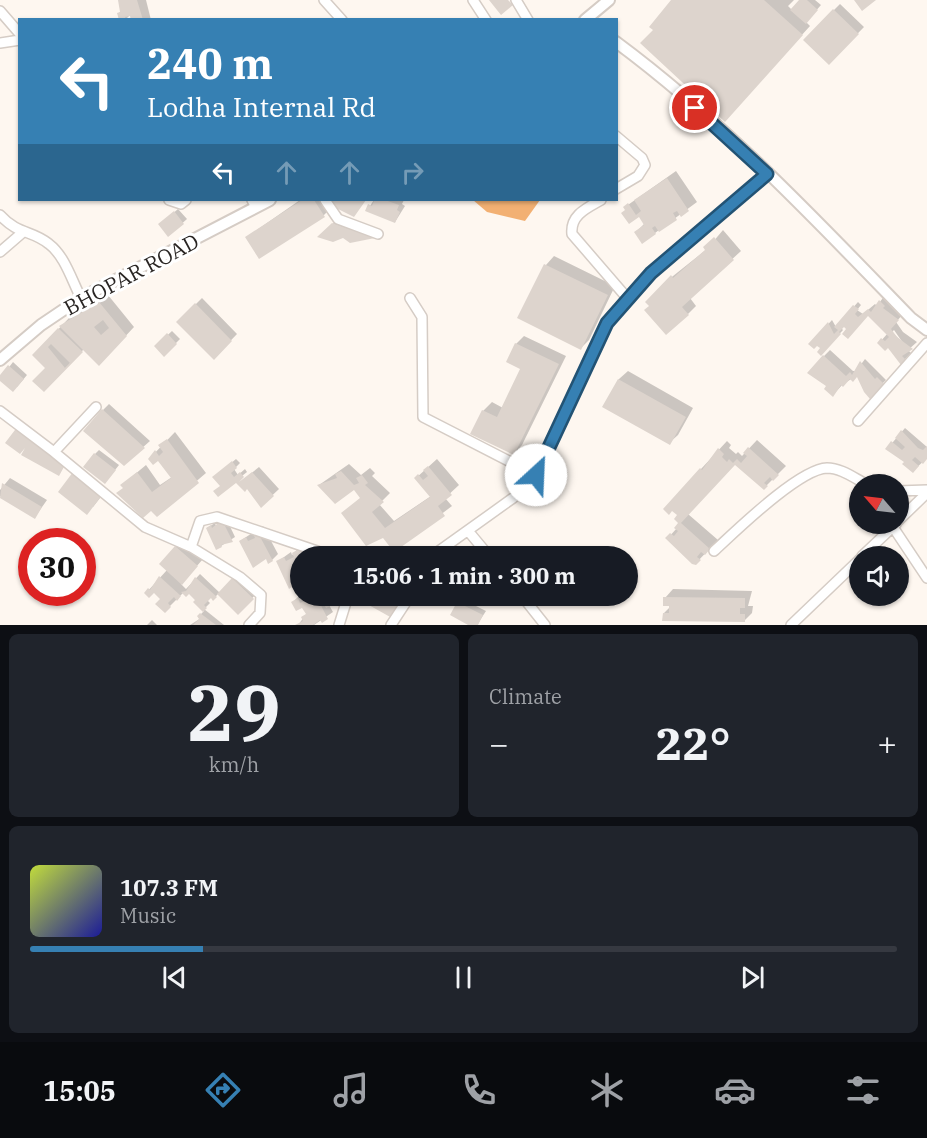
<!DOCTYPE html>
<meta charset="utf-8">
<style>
body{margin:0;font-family:"IBM Plex Serif",serif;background:#20242c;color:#f1f3f6;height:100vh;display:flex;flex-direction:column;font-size:22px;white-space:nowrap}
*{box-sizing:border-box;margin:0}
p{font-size:20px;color:#9ea1a6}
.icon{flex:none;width:33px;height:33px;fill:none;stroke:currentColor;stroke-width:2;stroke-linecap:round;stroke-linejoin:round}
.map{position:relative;height:625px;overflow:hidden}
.details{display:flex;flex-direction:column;gap:9px;padding:9px;background:#0d0f14;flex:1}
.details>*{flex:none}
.guide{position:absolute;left:18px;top:18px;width:600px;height:183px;border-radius:0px;box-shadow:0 2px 4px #0004;background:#3680b3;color:#fff;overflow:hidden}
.needle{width:39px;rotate:298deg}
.buttons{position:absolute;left:849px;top:474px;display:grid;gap:12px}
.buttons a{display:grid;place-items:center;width:60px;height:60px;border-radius:50%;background:#171b24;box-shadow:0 2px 4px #0004;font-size:30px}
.speed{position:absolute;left:18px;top:528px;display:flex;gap:12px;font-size:30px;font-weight:700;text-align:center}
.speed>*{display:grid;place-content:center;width:78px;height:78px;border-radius:50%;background:#171b24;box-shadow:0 2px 4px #0004;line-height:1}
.speed .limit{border:9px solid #d22;background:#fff;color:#111}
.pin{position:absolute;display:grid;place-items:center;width:51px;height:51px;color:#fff;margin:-26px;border:3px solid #fff;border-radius:50%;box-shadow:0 2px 6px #0007}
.me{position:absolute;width:66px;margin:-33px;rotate:25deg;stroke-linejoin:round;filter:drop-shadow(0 0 4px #0008)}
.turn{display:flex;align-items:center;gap:21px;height:126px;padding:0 30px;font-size:27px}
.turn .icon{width:78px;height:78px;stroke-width:2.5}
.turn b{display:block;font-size:42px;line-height:51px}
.lanes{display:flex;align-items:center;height:57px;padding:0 30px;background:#0003;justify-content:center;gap:30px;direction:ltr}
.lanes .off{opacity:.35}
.big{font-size:45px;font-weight:800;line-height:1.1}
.details .card{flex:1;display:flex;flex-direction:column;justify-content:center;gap:9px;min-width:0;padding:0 21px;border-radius:9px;background:#20242c}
.details .dial{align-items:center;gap:0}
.dial b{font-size:78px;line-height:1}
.song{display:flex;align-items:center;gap:18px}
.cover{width:72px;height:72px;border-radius:9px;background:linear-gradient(135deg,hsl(70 70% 55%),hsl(240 70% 35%))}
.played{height:6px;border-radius:3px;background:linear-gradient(90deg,#3680b3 20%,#363941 20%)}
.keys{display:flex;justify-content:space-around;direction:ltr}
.heat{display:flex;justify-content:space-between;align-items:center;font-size:33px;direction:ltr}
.details .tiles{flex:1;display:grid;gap:9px;grid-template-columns:1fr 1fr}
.card:last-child{grid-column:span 2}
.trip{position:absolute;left:290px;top:546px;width:348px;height:60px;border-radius:30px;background:#171b24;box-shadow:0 2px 4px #0004;font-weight:800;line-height:60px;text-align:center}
.menu{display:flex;height:96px;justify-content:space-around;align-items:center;background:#090b0e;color:#9ea1a6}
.menu .icon{width:42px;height:42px}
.menu .current{color:#3680b3}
.menu b{font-size:27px;color:#f1f3f6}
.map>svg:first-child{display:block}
.water{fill:#f2b073}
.shadow{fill:#0003;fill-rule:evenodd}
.building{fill:#ddd4cd;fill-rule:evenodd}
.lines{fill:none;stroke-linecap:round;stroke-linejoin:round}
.minor-casing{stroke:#d5ccc5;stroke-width:12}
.tertiary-casing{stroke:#d5ccc5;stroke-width:14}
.minor{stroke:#fff;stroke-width:9}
.tertiary{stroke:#fff;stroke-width:10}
.route-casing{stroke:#235374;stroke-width:15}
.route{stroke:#3680b3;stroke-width:10}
.labels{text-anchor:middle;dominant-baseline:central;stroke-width:6;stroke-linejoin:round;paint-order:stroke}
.street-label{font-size:21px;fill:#292523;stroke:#fff}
</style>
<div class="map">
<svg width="927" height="625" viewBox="0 0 927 625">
<rect width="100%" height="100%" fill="#fef7f0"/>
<!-- water -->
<path class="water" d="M473,200h67l-15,21 -38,-9z"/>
<!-- shadow -->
<path class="shadow" d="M119,0h27l5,20h-17l-3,-6 -6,6 -6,-7 3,-3z
M673,0h121l-6,6 4,4 9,-10h14l6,5 -15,17 4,4 -77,85 -78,-81z
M840,4l24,23 -35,36 -24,-24z
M676,171l21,31 -42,31 -19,-1 9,-9 -6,-8 -10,7 -4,-15z
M300,200h27l5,7 -8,8 -77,22z
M374,200h30l-2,4 3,2 -10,16 -28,-12z
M178,209l9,10 -18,16 -5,-14z
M339,218l35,19 -24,4 -7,-5 -24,1z
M723,230l18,21 -51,47 6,8 -8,8 -38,-9 13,-21 44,-35z
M554,256l61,30 -26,54 -8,8 -62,-30 27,-53z
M108,295l26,32 -27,29 -23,-7 -40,41 3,-22 -13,-13 35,-37z
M885,295l19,18 -8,9 7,10 14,10 -9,8 3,3 -10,10 -13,-18 -9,-2 9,-10 -20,-18 -19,14 -5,-4 -3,3 2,2 -22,24 2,-6 -6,-4h-7l22,-24 4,7 22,-25 3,3 -4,5 6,4 12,-10 2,2zM894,330l9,13 -11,-11z
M202,298l35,36 -23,24 -36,-36z
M172,331l8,8 -16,16 -8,-9z
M524,336l42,20 -44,89 -8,9 -42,-21 11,-22 9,-9 11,6 19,-39 -6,-25z
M830,350l23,21h3l9,-12 21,21 -16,16 -12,-21 -15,9 -10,11 -5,-9 -4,-30z
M13,362l14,13 -10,12 -17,-8z
M628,371l65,37 -15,27 -9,8 -65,-37 15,-27z
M109,404l41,37 -26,23 -21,-54z
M905,428l22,19v11l-14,13 -7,-9 -19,-13z
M175,432l31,41 -49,42 -35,-30 24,-20 14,20 12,-8 -13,-18 -9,-1z
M757,440l29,26 -22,22 -29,-25 -47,51 30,26 -22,23 -29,-24 10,-11 24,-59 26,-28 4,4 -2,3 7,6 2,-2 4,4z
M99,450l20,15 -11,14 -13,-25z
M236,459l4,4 -6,6 4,6 7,-6 2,3 -29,23 3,-9 -3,-12z
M437,459l22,26 -14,13 7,8 -58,44 -11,-14 -40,-23 19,-16 -8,-9 -35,-3 30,-21 12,11 9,-7 5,5 -3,3 18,17 -11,11 15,17 37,-25 -15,-18z
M80,467l27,22 -14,18 -19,-34z
M259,467l20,22 -18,17 -13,-19 -9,-4z
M10,478l37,22 -12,17 -35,-21v-6z
M226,518l9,19 -14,9 -14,-18 8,-5 1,3z
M263,526l15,28 -6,6 -32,-19z
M182,541l21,18 -22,25 5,5 14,-15 20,19 19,-20 19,19 -20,21 -20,-19 -5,5 -2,-3 -4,4 3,3 -6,6 20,16h-34l11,-7 -2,-2 5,-5 -15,-19h-5l-19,19 -3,-12 -8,-8 -8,2 21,-23 9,-23z
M300,547l10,6 -1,3h-9v24l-23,-18 14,-10 1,3z
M673,589l79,2 -4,15h5l-1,7 -8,8 -80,-8 6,-6 -5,-9z
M299,596h49l-19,9 4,7 -19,13h-16l9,-12 -4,-7 -10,-4z
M362,596h45l-9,14 -38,-12z
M462,599l24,12 -9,14 -25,-10z
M152,620l5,5h-10z"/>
<!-- building -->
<path class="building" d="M118,0h19l6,20h-12l-1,-4 -5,1 1,3h-7l-2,-7 3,-1z
M489,0h19l5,5 -12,10z
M671,0h93l39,35 -78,87 -85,-79 13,-13 -4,-3z
M799,0h8l11,10 -12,14 -16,-14z
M854,0h22l-14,11z
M833,9l26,25 -30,31 -26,-25z
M667,178l22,33 -8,6 -4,-6 -4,2 4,7 -18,12 -4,-6 -3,2 4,6 -14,10 -8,-12 10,-7 -5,-8 -10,7 -8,-11 4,-3 -2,-3 5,-4 8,12 5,-4 -7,-11z
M302,200h12l11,17 -66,42 -14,-22z
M331,200h35l-12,17 -18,-9z
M370,200h15l14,5 -2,5 3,2 -5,11 -30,-12 3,-7 4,2 2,-5z
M174,211l10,13 -16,13 -10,-13z
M332,223l43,15 -25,5 -7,-5 -10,4 -16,-5z
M714,237l20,23 -52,47 7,8 -23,20 -22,-25 5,-4 -4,-4 26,-27 2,3 32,-28 -2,-3z
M544,264l64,31 -27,55 -64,-32z
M879,300l6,6 -2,2 16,12 -8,9 6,8 16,12 -11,7 4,4 -5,5 -13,-17 -3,3 -8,-8 4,-5 4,3 4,-4 -21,-21 -20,23 -6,-5 4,-5 -2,-2 -5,5 2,2 -20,22 -4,-4 3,-4 -3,-2 -3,3 -6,-5 20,-22 6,12 4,-4 -4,-3 19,-22 6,4 -4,5 3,3 10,-8 3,3z
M99,302l28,34 -28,30 -40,-40zM103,320l6,8 -8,7 -7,-8z
M195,303l37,38 -18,19 -38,-38z
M58,328l25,24 -39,40 -12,-11 13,-13 -13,-13zM51,344l19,19 -5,5 -17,-21z
M167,333l10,11 -13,13 -10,-11z
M515,343l44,21 -45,91 -44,-21 12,-24 15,7 23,-48 -14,-7z
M823,355l23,21 4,-4 2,3 8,-14 15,18 2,-2 7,7 -14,15 -6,-7 -7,-15 -4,5 -3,-3 -7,8 -2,-2 -8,12 -9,-8 2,-3 -19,-13z
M8,365l16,14 -11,13 -13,-11v-6z
M618,379l68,38 -16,28 -68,-38z
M102,409l43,39 -21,18 -41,-35z
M18,426l15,12 -2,3 34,24 -6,11 -38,-21 4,-7 -5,6 -15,-11z
M901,430l17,18 5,2 4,-4v13l-4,5 -8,-7 -3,3 7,6 -6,7 -11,-9 2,-2 -19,-13 6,-8 11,9 3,-3 -10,-9z
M167,439l32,44 -42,34 -6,-6 -8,7 -27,-25 7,-5 -3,-3 17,-13 15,20 19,-14 -13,-17 -5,4 -5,-6 7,-9 4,6 4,-4 -5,-7z
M748,447l31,28 -6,6 -3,-4 -6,6 4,3 -4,4 -29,-25 -54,58 29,26 -5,6 -4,-3 -4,5 4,3 -5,5 -4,-1 -27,-26 5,-5 4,3 4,-5 -4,-3 4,-5 -4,-4 3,-4 -5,-4 -3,4 -6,-6 37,-41 2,2 16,-22 6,6 -2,3 5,5 2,-3 4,4 4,-4 4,4 6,-7 -4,-3z
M94,453l22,17 -11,14 -22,-17z
M232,461l5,7 -6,5 3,4 6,-5 4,5 -5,5 13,-10 22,24 -13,12 -14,-19 -2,3 -9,-9 -18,14 -5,-6 7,-5 -8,-9z
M428,466l24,29 -14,11 7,10 -51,36 -11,-14 -17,8 -25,-33 19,-15 -6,-8 -19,14 -18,-19 20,-7 -2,-4 6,-3 13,14 5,-2 -3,-5 6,-3 6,8 -3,2 19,17 -12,10 13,16 45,-31 -16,-19 4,-4 5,6 5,-4 -5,-6z
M73,472l29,23 -15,20 -29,-23z
M2,483l40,24 -7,12 -35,-21z
M222,520l11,22 -12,3 1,2 -6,3 -10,-22 5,-3 1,3z
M257,531l16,30 -5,3 -2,-5 -13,9 -14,-27 7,-4 2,4 7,-3 -2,-5z
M175,546l23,20 -16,19 -23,-21z
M299,549l4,7h-3v25l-11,8 -13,-28 8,-4 2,4 8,-4 -2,-4z
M159,576l22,20 -4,5 -3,-4 -6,6 3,4 -6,6 -10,-9 5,-5 -6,-6 -5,5 -5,-5 4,-5 2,2z
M195,577l22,20 -4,4 -2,-3 -7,7 3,3 -4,4 -10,-10 2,-2 -6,-6 -3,3 -5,-5 5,-1z
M232,578l22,21 -16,16 -21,-21z
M307,596h9l12,23 -6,4 -2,-3 -7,5h-18l8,-4 -2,-4 5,-3 -4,-6 -6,3 -5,-9 7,-4 2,5 9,-4z
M320,596h26l1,2 -16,4 2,3 -7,3z
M360,596h45l-13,22 -34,-19z
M663,597l82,1v10h-5v6h5v8l-83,-1 1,-8h6v-7h-6z
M457,602l26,13 -5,10h-10l-18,-10z
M200,613l16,12h-23l6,-6 -2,-3z"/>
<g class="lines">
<defs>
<path id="minor" d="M324,0l18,20
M473,0l13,20
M516,0l12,20
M0,11l20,23
M0,43l20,-3
M616,136l26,22 3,7 -7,11 -22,13
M169,200l12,4 5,-4
M252,200l4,7
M325,200l13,19 40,15
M601,200c-14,8 -31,15 -29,34l56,65
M0,215c18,20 32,15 49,29 16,12 23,37 32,54
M0,252l22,-19
M410,298l12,19 1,100 113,58
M0,411l54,41 91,75 46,20
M858,421l69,-78
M54,452l42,-45
M898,491l29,-1
M898,521l29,-28
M893,527l34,51
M469,532l20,24
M714,551c22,-20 85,-82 113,-83 14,0 27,10 39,16
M432,556l81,-58 23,-23 71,-152 44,-50 116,-99
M862,556l34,-32
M522,596l23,29
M249,625l11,-12 1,-18 -21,-18 -49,-30 9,-26 17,-4 100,34 5,5
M339,625l9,-29
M391,625l19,-29
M791,625l69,-66"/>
<path id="tertiary" d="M585,20l24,-20
M616,42c108,80 202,180 295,276l16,12
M0,360l41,-35 40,-27 189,-98"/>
</defs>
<!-- minor casing -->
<use href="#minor" class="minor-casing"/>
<!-- tertiary casing -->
<use href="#tertiary" class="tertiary-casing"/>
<!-- minor -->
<use href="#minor" class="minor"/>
<!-- tertiary -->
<use href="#tertiary" class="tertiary"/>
</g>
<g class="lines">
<defs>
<path id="route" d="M536,475l71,-152 44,-50 116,-99 -72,-66"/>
</defs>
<!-- route casing -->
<use href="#route" class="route-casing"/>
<!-- route -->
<use href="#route" class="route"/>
</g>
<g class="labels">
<!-- street labels -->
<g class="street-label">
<text transform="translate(131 274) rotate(-28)">BHOPAR ROAD</text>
</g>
</g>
</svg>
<div class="buttons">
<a><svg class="needle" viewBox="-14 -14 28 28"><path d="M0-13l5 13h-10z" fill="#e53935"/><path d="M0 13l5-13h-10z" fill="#9ea1a6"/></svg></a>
<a><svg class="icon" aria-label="sound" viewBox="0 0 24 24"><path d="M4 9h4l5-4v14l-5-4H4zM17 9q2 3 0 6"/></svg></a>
</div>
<div class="speed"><div class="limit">30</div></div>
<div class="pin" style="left:695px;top:108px;background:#d93025"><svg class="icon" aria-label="arrive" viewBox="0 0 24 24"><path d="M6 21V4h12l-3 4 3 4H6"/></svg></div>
<svg class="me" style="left:536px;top:475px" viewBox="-20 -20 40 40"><circle r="19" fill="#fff"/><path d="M0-13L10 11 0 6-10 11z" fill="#3680b3"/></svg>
<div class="trip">15:06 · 1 min · 300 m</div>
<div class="guide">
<div class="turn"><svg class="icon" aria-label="left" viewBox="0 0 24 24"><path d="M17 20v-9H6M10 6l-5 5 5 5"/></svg><div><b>240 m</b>Lodha Internal Rd</div></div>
<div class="lanes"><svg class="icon" aria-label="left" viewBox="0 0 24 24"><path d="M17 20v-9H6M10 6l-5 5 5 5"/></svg><svg class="icon off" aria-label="ahead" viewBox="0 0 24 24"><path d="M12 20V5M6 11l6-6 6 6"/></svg><svg class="icon off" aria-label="ahead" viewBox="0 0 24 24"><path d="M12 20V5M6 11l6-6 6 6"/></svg><svg class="icon off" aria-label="right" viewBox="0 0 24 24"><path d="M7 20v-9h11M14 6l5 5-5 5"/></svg></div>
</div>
</div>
<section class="details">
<div class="tiles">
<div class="card dial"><b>29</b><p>km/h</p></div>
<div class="card"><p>Climate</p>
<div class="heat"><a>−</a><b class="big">22°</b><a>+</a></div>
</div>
<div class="card">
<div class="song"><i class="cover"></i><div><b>107.3 FM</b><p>Music</p></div></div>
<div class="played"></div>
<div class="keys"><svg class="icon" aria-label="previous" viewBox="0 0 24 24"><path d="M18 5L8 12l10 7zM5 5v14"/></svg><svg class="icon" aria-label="pause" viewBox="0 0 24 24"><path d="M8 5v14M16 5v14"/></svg><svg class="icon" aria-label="next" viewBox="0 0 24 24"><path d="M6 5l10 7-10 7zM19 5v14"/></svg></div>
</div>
</div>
</section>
<nav class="menu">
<b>15:05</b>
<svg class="icon current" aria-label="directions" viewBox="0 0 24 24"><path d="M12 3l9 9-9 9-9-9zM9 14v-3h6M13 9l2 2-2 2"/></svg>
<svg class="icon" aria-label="music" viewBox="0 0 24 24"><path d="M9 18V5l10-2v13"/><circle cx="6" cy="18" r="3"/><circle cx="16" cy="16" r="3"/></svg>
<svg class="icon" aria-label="phone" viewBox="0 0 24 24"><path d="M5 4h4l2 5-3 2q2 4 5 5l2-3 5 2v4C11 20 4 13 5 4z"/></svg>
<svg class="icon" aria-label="climate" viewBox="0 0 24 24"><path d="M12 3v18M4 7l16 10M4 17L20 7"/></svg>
<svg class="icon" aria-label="car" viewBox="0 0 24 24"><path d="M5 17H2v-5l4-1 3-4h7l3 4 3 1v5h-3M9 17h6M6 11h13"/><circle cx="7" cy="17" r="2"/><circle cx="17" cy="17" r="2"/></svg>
<svg class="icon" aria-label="filters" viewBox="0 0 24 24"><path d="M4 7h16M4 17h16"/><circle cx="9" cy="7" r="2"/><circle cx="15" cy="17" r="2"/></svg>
</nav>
